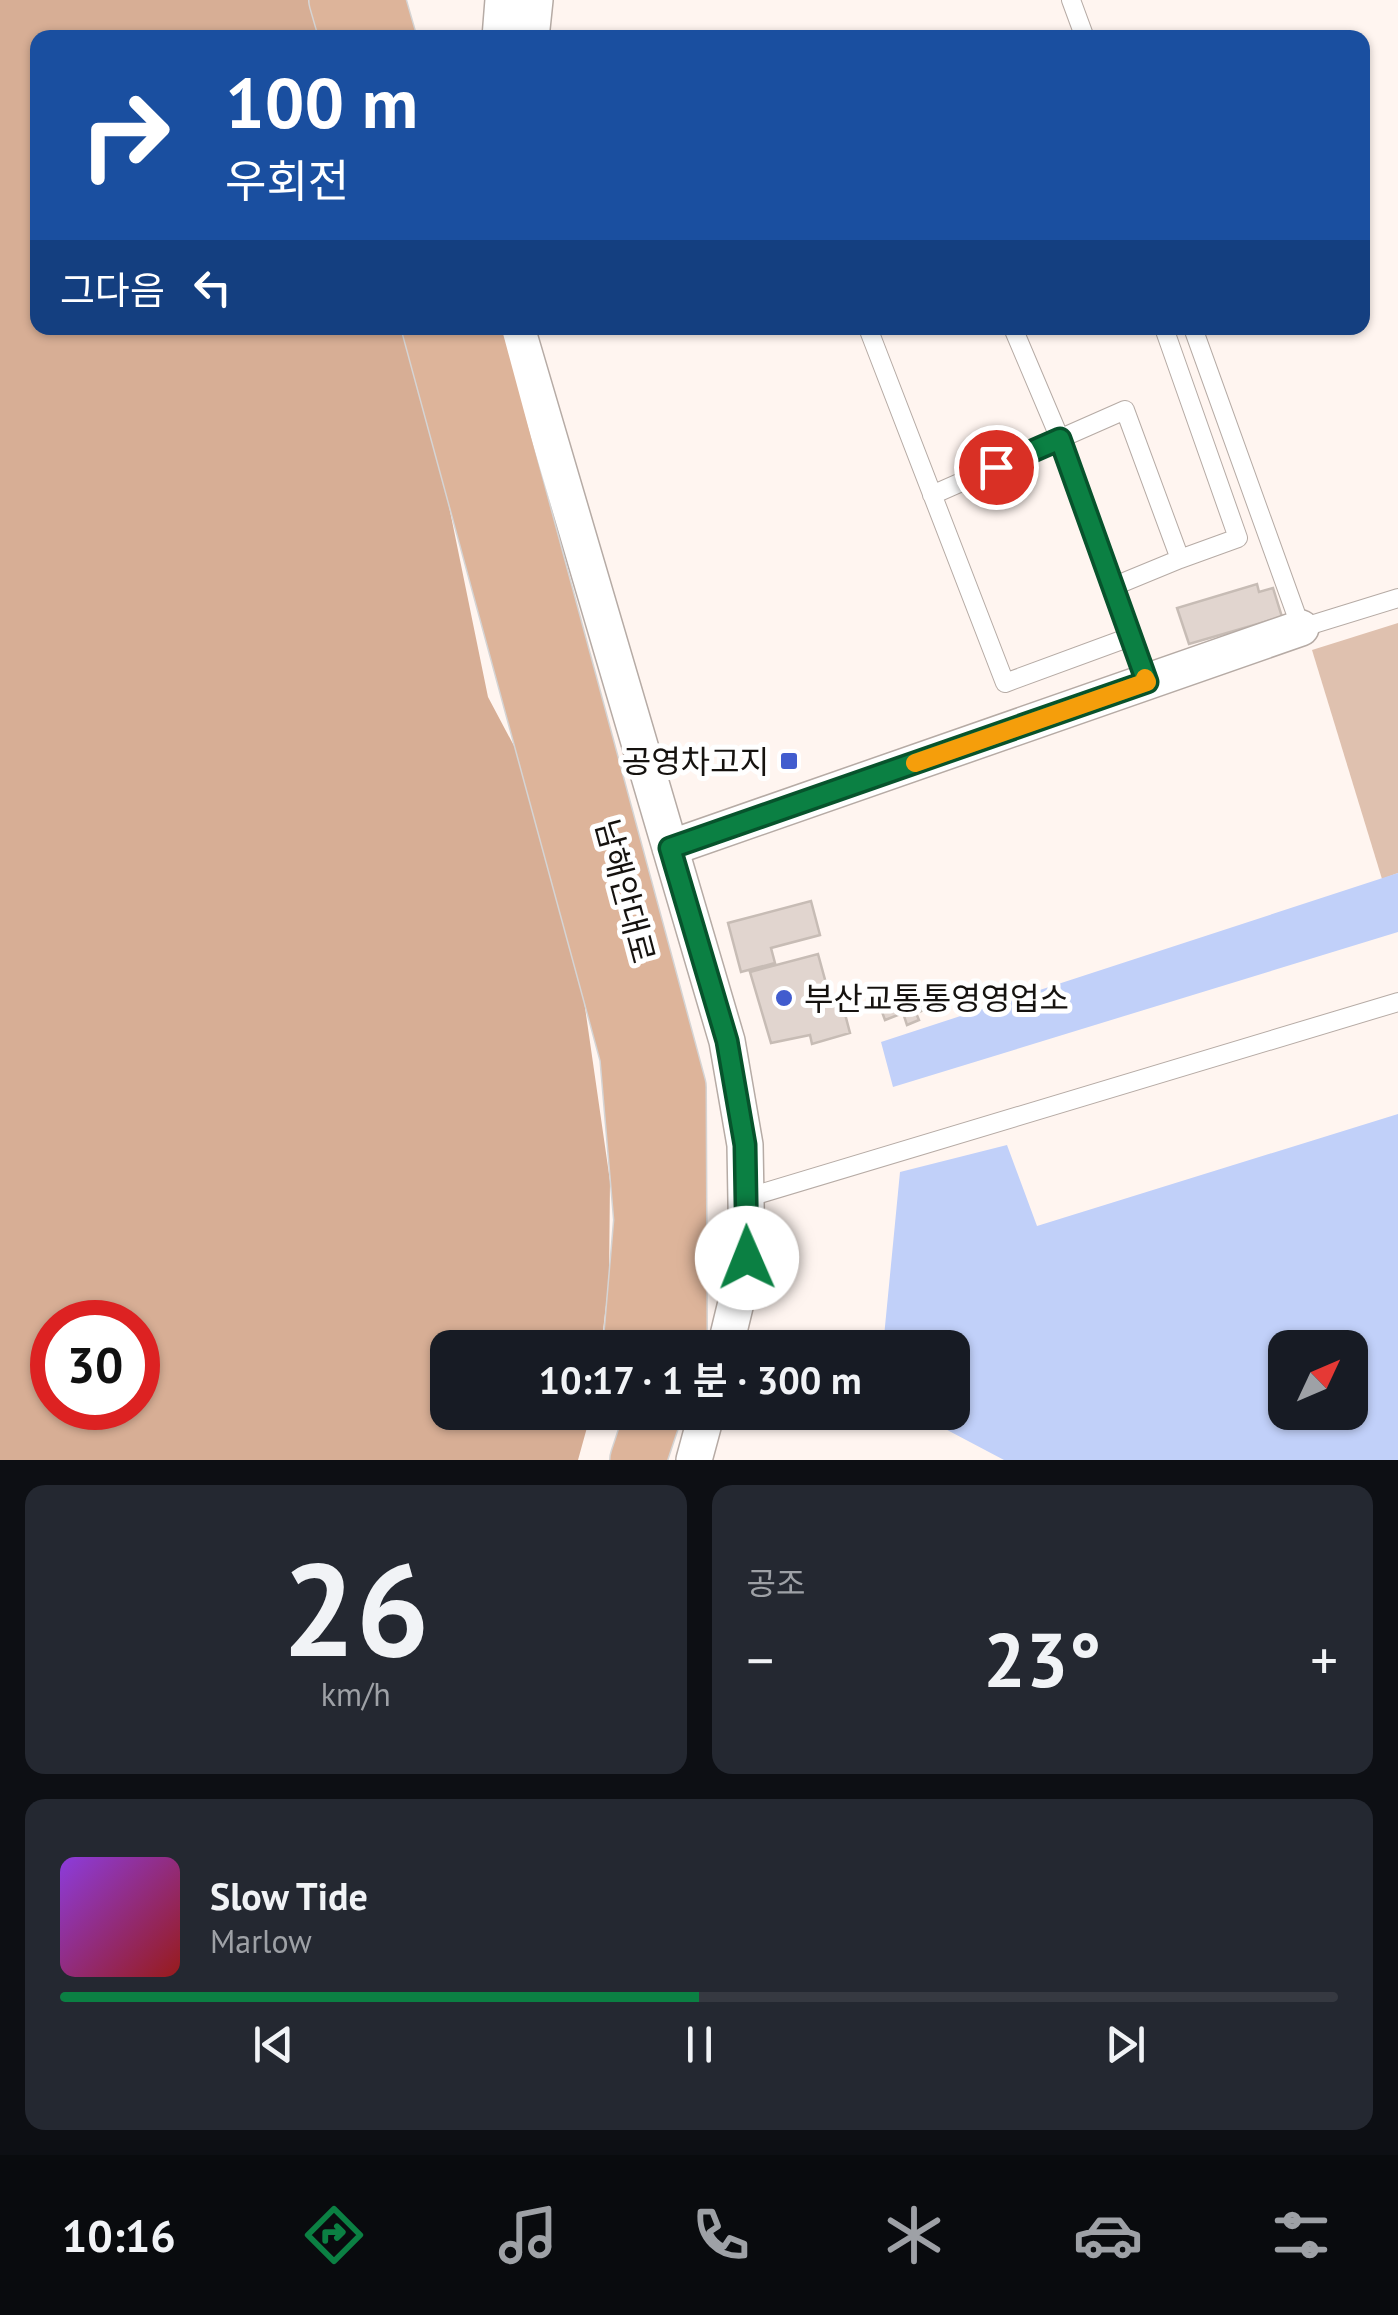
<!DOCTYPE html>
<html lang="ko">
<meta charset="utf-8">
<style>
body{margin:0;font-family:"PT Sans","Noto Sans KR",sans-serif;background:#242831;color:#f1f3f6;height:100vh;display:flex;flex-direction:column;font-size:38px;white-space:nowrap}
*{box-sizing:border-box;margin:0}
p{font-size:32px;color:#9ea1a6}
.icon{flex:none;width:55px;height:55px;fill:none;stroke:currentColor;stroke-width:2;stroke-linecap:round;stroke-linejoin:round}
.map{position:relative;height:1460px;overflow:hidden}
.drawer{display:flex;flex-direction:column;gap:25px;padding:25px;background:#0d0f14;flex:1}
.drawer>*{flex:none}
.banner{position:absolute;left:30px;top:30px;width:1340px;height:305px;border-radius:20px;box-shadow:0 2px 8px #0004;background:#1a4fa0;color:#fff;overflow:hidden}
.needle{width:65px;rotate:46deg}
.tools{position:absolute;left:1268px;top:1330px;display:grid;gap:20px}
.tools a{display:grid;place-items:center;width:100px;height:100px;border-radius:20px;background:#171b24;box-shadow:0 2px 8px #0004;font-size:50px}
.speed{position:absolute;left:30px;top:1300px;display:flex;gap:20px;font-size:50px;font-weight:700;text-align:center}
.speed>*{display:grid;place-content:center;width:130px;height:130px;border-radius:50%;background:#171b24;box-shadow:0 2px 8px #0004;line-height:1}
.speed .limit{border:15px solid #d22;background:#fff;color:#111}
.pin{position:absolute;display:grid;place-items:center;width:85px;height:85px;color:#fff;margin:-42px;border:5px solid #fff;border-radius:50%;box-shadow:0 2px 10px #0007}
.me{position:absolute;width:110px;margin:-55px;rotate:359deg;stroke-linejoin:round;filter:drop-shadow(0 0 8px #0008)}
.turn{display:flex;align-items:center;gap:35px;height:210px;padding:0 30px;font-size:45px}
.turn .icon{width:130px;height:130px;stroke-width:2.5}
.turn b{display:block;font-size:70px;line-height:85px}
.then{display:flex;align-items:center;height:95px;padding:0 30px;background:#0003;gap:20px;font-size:38px}
.big{font-size:75px;font-weight:600;line-height:1.1}
.drawer .tile{flex:1;display:flex;flex-direction:column;justify-content:center;gap:15px;min-width:0;padding:0 35px;border-radius:20px;background:#242831}
.drawer .dial{align-items:center;gap:0}
.dial b{font-size:130px;line-height:1}
.song{display:flex;align-items:center;gap:30px}
.cover{width:120px;height:120px;border-radius:15px;background:linear-gradient(135deg,hsl(270 70% 55%),hsl(0 70% 35%))}
.played{height:10px;border-radius:5px;background:linear-gradient(90deg,#0b8043 50%,#363941 50%)}
.keys{display:flex;justify-content:space-around;direction:ltr}
.heat{display:flex;justify-content:space-between;align-items:center;font-size:55px;direction:ltr}
.drawer .tiles{flex:1;display:grid;gap:25px;grid-template-columns:1fr 1fr}
.tile:last-child{grid-column:span 2}
.trip{position:absolute;left:430px;top:1330px;width:540px;height:100px;border-radius:20px;background:#171b24;box-shadow:0 2px 8px #0004;font-weight:600;line-height:100px;text-align:center}
.tabs{display:flex;height:160px;justify-content:space-around;align-items:center;background:#090b0e;color:#9ea1a6}
.tabs .icon{width:70px;height:70px}
.tabs .active{color:#0b8043}
.tabs b{font-size:45px;color:#f1f3f6}
.map>svg:first-child{display:block}
.green{fill:#dfc1af}
.forest{fill:#d7ae95;fill-rule:evenodd}
.water{fill:#c1d0f9;fill-rule:evenodd}
.building{fill:#e1d5cf;stroke:#c7bcb5;stroke-width:2.5}
.lines{fill:none;stroke-linecap:round;stroke-linejoin:round}
.service-casing{stroke:#b6aba5;stroke-width:20}
.minor-casing{stroke:#b6aba5;stroke-width:38}
.primary-casing{stroke:#d5d4d4;stroke-width:58}
.service{stroke:#fff;stroke-width:18}
.minor{stroke:#fff;stroke-width:35}
.primary{stroke:#ddb49a;stroke-width:55}
.route-casing{stroke:#07532c;stroke-width:25}
.route{stroke:#0b8043;stroke-width:18}
.slow{stroke:#f59e0b;stroke-width:18}
.poi-dot{fill:#415cce;stroke:#fff;stroke-width:4}
.labels{text-anchor:middle;dominant-baseline:central;stroke-width:10;stroke-linejoin:round;paint-order:stroke}
.poi-label{font-size:32px;fill:#15120f;stroke:#fff;text-anchor:end}
.street-label{font-size:32px;fill:#15120f;stroke:#fff}
</style>
<div class="map">
<svg width="1398" height="1460" viewBox="0 0 1398 1460">
<rect width="100%" height="100%" fill="#fff5f0"/>
<!-- green -->
<path class="green" d="M1398,623v250l-16,6 -70,-229z"/>
<!-- forest -->
<path class="forest" d="M0,0h308l11,37 -281,1v290h366l28,95 56,274 42,79 45,162 35,243 -1,99 -8,67 -153,1v64l143,1 -13,47h-578zM52,1322h86v86h-86z"/>
<!-- water -->
<path class="water" d="M1398,873v59l-505,155 -12,-45z
M1398,1114v346h-394l-89,-47 37,-1v-64l-69,-1 17,-175 107,-27 30,81zM1285,1348h65v64h-65z"/>
<!-- building -->
<path class="building" d="M1257,584l2,8 14,-4 9,29 -93,27 -12,-36z
M811,901l9,34 -49,13 4,15 -34,9 -13,-49z
M818,954l9,33 -17,5 2,10 28,-7 10,38 -38,11 -2,-9 -39,8 -21,-71z
M914,987l10,23 -8,3 3,7 -12,5 -4,-12 -18,7 -7,-19z"/>
<g class="lines">
<defs>
<path id="service" d="M1071,0l14,38
M868,328l137,355 125,-46
M1013,328l47,111 52,148 68,-28
M1193,328l108,300 97,-30
M932,495l193,-85 55,149 58,-21 -74,-210
M1112,587l35,95
M746,1198l652,-196"/>
<path id="minor" d="M500,38l3,-38
M531,38l4,-38
M517,328l210,713 18,104 2,112 -22,91
M670,848l631,-220
M694,1460l13,-48"/>
<path id="primary" d="M337,0l11,38
M377,0l11,38
M430,328l198,728 14,164 -11,128
M473,328l205,759 1,248 -4,13
M638,1460l16,-48"/>
</defs>
<!-- service casing -->
<use href="#service" class="service-casing"/>
<!-- minor casing -->
<use href="#minor" class="minor-casing"/>
<!-- primary casing -->
<use href="#primary" class="primary-casing"/>
<!-- service -->
<use href="#service" class="service"/>
<!-- minor -->
<use href="#minor" class="minor"/>
<!-- primary -->
<use href="#primary" class="primary"/>
</g>
<g class="lines">
<defs>
<path id="route" d="M747,1258l-2,-113 -18,-104 -57,-193 477,-166 -87,-243 -64,28"/>
</defs>
<!-- route casing -->
<use href="#route" class="route-casing"/>
<!-- route -->
<use href="#route" class="route"/>
<!-- slow -->
<path class="slow" d="M915,763l232,-81 -2,-4"/>
</g>
<!-- markers -->
<g class="poi-dot">
<rect x="779" y="751" width="20" height="20" rx="5"/>
<circle cx="784" cy="998" r="10"/>
</g>
<g class="labels">
<!-- poi labels -->
<g class="poi-label">
<text x="769" y="761">공영차고지</text>
<text x="804" y="998" text-anchor="start">부산교통통영영업소</text>
</g>
<!-- street labels -->
<g class="street-label">
<text transform="translate(626 891) rotate(75)">남해안대로</text>
</g>
</g>
</svg>
<div class="tools">
<a><svg class="needle" viewBox="-14 -14 28 28"><path d="M0-13l5 13h-10z" fill="#e53935"/><path d="M0 13l5-13h-10z" fill="#9ea1a6"/></svg></a>
</div>
<div class="speed"><div class="limit">30</div></div>
<div class="pin" style="left:996px;top:467px;background:#d93025"><svg class="icon" aria-label="arrive" viewBox="0 0 24 24"><path d="M6 21V4h12l-3 4 3 4H6"/></svg></div>
<svg class="me" style="left:747px;top:1258px" viewBox="-20 -20 40 40"><circle r="19" fill="#fff"/><path d="M0-13L10 11 0 6-10 11z" fill="#0b8043"/></svg>
<div class="trip">10:17 · 1 분 · 300 m</div>
<div class="banner">
<div class="turn"><svg class="icon" aria-label="right" viewBox="0 0 24 24"><path d="M7 20v-9h11M14 6l5 5-5 5"/></svg><div><b>100 m</b>우회전</div></div>
<div class="then">그다음<svg class="icon" aria-label="left" viewBox="0 0 24 24"><path d="M17 20v-9H6M10 6l-5 5 5 5"/></svg></div>
</div>
</div>
<section class="drawer">
<div class="tiles">
<div class="tile dial"><b>26</b><p>km/h</p></div>
<div class="tile"><p>공조</p>
<div class="heat"><a>−</a><b class="big">23°</b><a>+</a></div>
</div>
<div class="tile">
<div class="song"><i class="cover"></i><div><b>Slow Tide</b><p>Marlow</p></div></div>
<div class="played"></div>
<div class="keys"><svg class="icon" aria-label="previous" viewBox="0 0 24 24"><path d="M18 5L8 12l10 7zM5 5v14"/></svg><svg class="icon" aria-label="pause" viewBox="0 0 24 24"><path d="M8 5v14M16 5v14"/></svg><svg class="icon" aria-label="next" viewBox="0 0 24 24"><path d="M6 5l10 7-10 7zM19 5v14"/></svg></div>
</div>
</div>
</section>
<nav class="tabs">
<b>10:16</b>
<svg class="icon active" aria-label="directions" viewBox="0 0 24 24"><path d="M12 3l9 9-9 9-9-9zM9 14v-3h6M13 9l2 2-2 2"/></svg>
<svg class="icon" aria-label="music" viewBox="0 0 24 24"><path d="M9 18V5l10-2v13"/><circle cx="6" cy="18" r="3"/><circle cx="16" cy="16" r="3"/></svg>
<svg class="icon" aria-label="phone" viewBox="0 0 24 24"><path d="M5 4h4l2 5-3 2q2 4 5 5l2-3 5 2v4C11 20 4 13 5 4z"/></svg>
<svg class="icon" aria-label="climate" viewBox="0 0 24 24"><path d="M12 3v18M4 7l16 10M4 17L20 7"/></svg>
<svg class="icon" aria-label="car" viewBox="0 0 24 24"><path d="M5 17H2v-5l4-1 3-4h7l3 4 3 1v5h-3M9 17h6M6 11h13"/><circle cx="7" cy="17" r="2"/><circle cx="17" cy="17" r="2"/></svg>
<svg class="icon" aria-label="filters" viewBox="0 0 24 24"><path d="M4 7h16M4 17h16"/><circle cx="9" cy="7" r="2"/><circle cx="15" cy="17" r="2"/></svg>
</nav>
